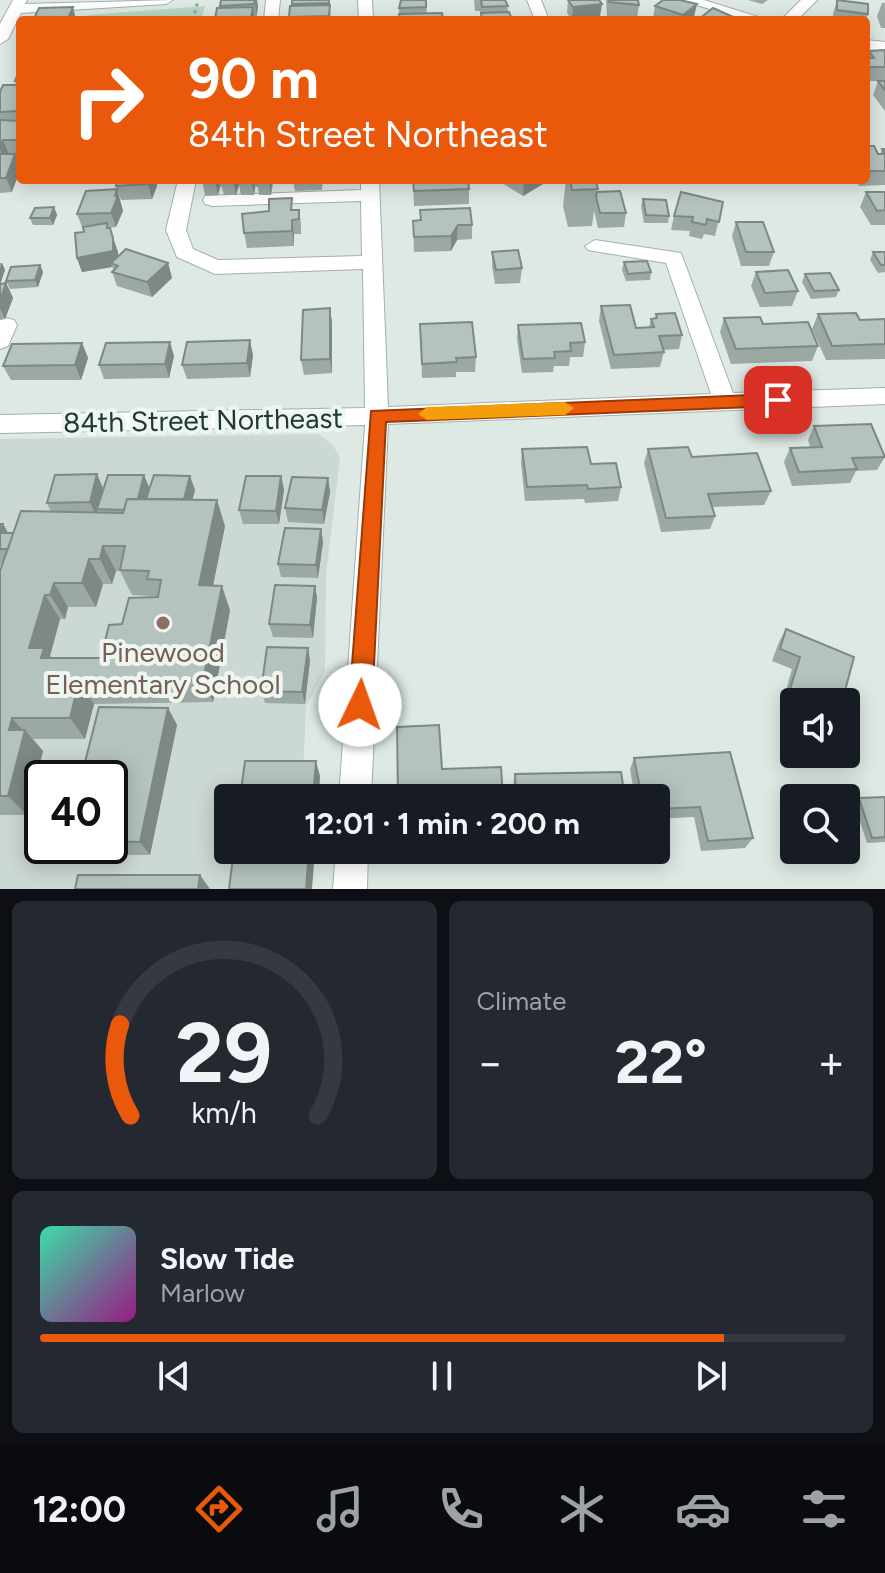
<!DOCTYPE html>
<meta charset="utf-8">
<style>
body{margin:0;font-family:Figtree,sans-serif;background:#242831;color:#f1f3f6;height:100vh;display:flex;flex-direction:column;font-size:30px;white-space:nowrap}
*{box-sizing:border-box;margin:0}
p{font-size:26px;color:#9ea1a6}
.icon{flex:none;width:44px;height:44px;fill:none;stroke:currentColor;stroke-width:2;stroke-linecap:round;stroke-linejoin:round}
.map{position:relative;height:889px;overflow:hidden}
.details{display:flex;flex-direction:column;gap:12px;padding:12px;background:#0d0f14;flex:1}
.details>*{flex:none}
.banner{position:absolute;left:16px;top:16px;width:854px;height:168px;border-radius:8px;box-shadow:0 4px 20px #0003;background:#ea580c;color:#fff;overflow:hidden}
.buttons{position:absolute;left:780px;top:688px;display:grid;gap:16px}
.buttons a{display:grid;place-items:center;width:80px;height:80px;border-radius:8px;background:#171b24;box-shadow:0 4px 20px #0003;font-size:40px}
.speed{position:absolute;left:24px;top:760px;display:flex;gap:16px;font-size:40px;font-weight:700;text-align:center}
.speed>*{display:grid;place-content:center;width:104px;height:104px;border-radius:50%;background:#171b24;box-shadow:0 4px 20px #0003;line-height:1}
.speed .limit{border:4px solid #111;border-radius:12px;background:#fff;color:#111}
.pin{position:absolute;display:grid;place-items:center;width:68px;height:68px;color:#fff;margin:-34px;border-radius:16px;box-shadow:0 4px 12px #0006}
.me{position:absolute;width:88px;margin:-44px;rotate:3deg;stroke-linejoin:round;filter:drop-shadow(0 0 6px #0008)}
.turn{display:flex;align-items:center;gap:28px;height:168px;padding:0 40px;font-size:36px}
.turn .icon{width:104px;height:104px;stroke-width:2.5}
.turn b{display:block;font-size:56px;line-height:68px}
.big{font-size:60px;font-weight:700;line-height:1.1}
.details .tile{flex:1;display:flex;flex-direction:column;justify-content:center;gap:12px;min-width:0;padding:0 28px;border-radius:12px;background:#242831}
.details .dial{align-items:center;gap:0}
.dial svg{height:208px;overflow:visible;fill:none;stroke:#363941;stroke-width:7;stroke-linecap:round;text-anchor:middle}
.dial text{fill:#f1f3f6;stroke:none}
.song{display:flex;align-items:center;gap:24px}
.cover{width:96px;height:96px;border-radius:12px;background:linear-gradient(135deg,hsl(160 70% 55%),hsl(310 70% 35%))}
.played{height:8px;border-radius:4px;background:linear-gradient(90deg,#ea580c 85%,#363941 85%)}
.keys{display:flex;justify-content:space-around;direction:ltr}
.heat{display:flex;justify-content:space-between;align-items:center;font-size:44px;direction:ltr}
.details .tiles{flex:1;display:grid;gap:12px;grid-template-columns:1fr 1fr}
.tile:last-child{grid-column:span 2}
.trip{position:absolute;left:214px;top:784px;width:456px;height:80px;border-radius:8px;background:#171b24;box-shadow:0 4px 20px #0003;font-weight:700;line-height:80px;text-align:center}
.tab-bar{display:flex;height:128px;justify-content:space-around;align-items:center;background:#090b0e;color:#9ea1a6}
.tab-bar .icon{width:56px;height:56px}
.tab-bar .on{color:#ea580c}
.tab-bar b{font-size:36px;color:#f1f3f6}
.map>svg:first-child{display:block}
.built{fill:#ccd8d3;fill-rule:evenodd}
.green{fill:#b8d9c2}
.lines{fill:none;stroke-linecap:round;stroke-linejoin:round}
.minor-casing{stroke:#a2b0ab;stroke-width:2}
.path{stroke:#80aa9f;stroke-width:3;stroke-dasharray:3 4;stroke-linecap:butt}
.minor{fill:#fff;fill-rule:evenodd}
.wall{fill:#9ba8a3;fill-rule:evenodd}
.shaded-wall{fill:#7e8884}
.building{fill:#b4c3bd;stroke:#7e8884;stroke-width:2;fill-rule:evenodd}
.route{fill:#ea580c;stroke:#983908;stroke-width:2}
.slow{fill:#f59e0b}
.education-dot{fill:#8d6e63;stroke:#eef6f2;stroke-width:3}
.labels{text-anchor:middle;dominant-baseline:central;stroke-width:8;stroke-linejoin:round;paint-order:stroke}
.street-label{font-size:28px;fill:#213732;stroke:#eef6f2}
.education-label{font-size:28px;fill:#785e54;stroke:#eef6f2}
</style>
<div class="map">
<svg width="885" height="889" viewBox="0 0 885 889">
<rect width="100%" height="100%" fill="#dee9e4"/>
<!-- built -->
<path class="built" d="M318,434l14,10 8,13 -14,118 -1,96 -19,35 -4,92h-74v52h71l-1,39h-298v-450zM42,778h68v68h-68z"/>
<!-- green -->
<path class="green" d="M205,6l-4,14h-115l2,-5z"/>
<g class="lines">
<defs>
<path id="minor" d="M13,0h14l-2,4 148,-4 -7,4 -145,9 -13,26 -8,5v-20z
M266,0h14l-2,20h-14z
M358,0h14l1,20h-14z
M527,0h14l8,20h-14z
M681,0h23l64,20h-24z
M801,0h16l-20,20h-16z
M866,40l19,2v10l-19,-2z
M178,180h18l-10,50 7,19 25,11 144,-4 -1,-55 -149,5 -7,-2 -2,-4 2,-4 156,-6v-10h18l9,227 323,-13 -45,-131 -78,-13 -3,-4 10,-6 86,13 52,140 152,-5v16l-497,20 -17,374h-32l26,-373 -365,8v-18l365,-7 -2,-139 -148,5 -38,-17 -11,-27z
M6,318l8,2 3,5 -9,21 -8,3v-30z
M336,850h32l-1,39h-34z"/>
</defs>
<!-- minor casing -->
<use href="#minor" class="minor-casing"/>
<!-- path -->
<path class="path" d="M193,20l5,-20"/>
<!-- minor -->
<use href="#minor" class="minor"/>
</g>
<!-- wall -->
<path class="wall" d="M221,0h36l1,7 -2,11h-2l1,2h-40l6,-12z
M292,0h37l2,20h-41z
M426,0l1,14 16,6h-44v-12z
M474,0h31l6,20h-30l-1,-9h-5z
M568,0l32,17 -28,3 -5,-7z
M606,0h32l1,5 -2,13 -30,-2z
M748,0h20l-6,4z
M837,0l31,14 -2,7 -33,-1v-6z
M882,3h3v25h-4l-4,-12z
M655,6l39,11 -3,3h-35l-3,-1z
M20,41v20l-4,-12z
M885,50v61l-12,-16 5,-14h5h-17v-23l3,-7z
M20,68v86h-5l-3,38 -12,1v-101l16,-7 -1,-4z
M866,146l12,8h2l2,-5h3v36l-26,1 -3,-6h10z
M118,180h39v6l-5,13 -31,1 -5,-14z
M202,180h86l-1,4h-14l-2,11h-12l-1,-8h-3l-1,8h-13l-2,-10 -3,10h-12l-2,-8h-2l-2,8h-13z
M293,180h30l-1,10 -27,1z
M413,180l56,9v15l-55,2z
M497,180h46v4l-20,12z
M566,180h29l2,12 29,21 -2,14 -26,1 -4,-17 -2,15 -24,1 -5,-21z
M117,189l6,22 -7,16 -8,1h2l8,24v4l50,7 4,15 -20,19 -35,-11 -5,-14 2,-2 -2,-3 -30,5 -5,-14 7,-26 -7,-18z
M866,192h19v33h-14l-11,-18z
M643,199l26,17 -1,7h-24l-3,-17z
M723,202l-8,34 -11,-2 -2,5 -13,-3 1,-5 -19,-1 3,-14z
M54,207l3,8 -4,10h-20l-3,-7z
M293,210h6l2,14v10h-7v12l-47,2 -3,-15z
M413,221l59,4v14l-15,1 -6,11 -37,1z
M736,222l38,30 -5,14h-28l-9,-30z
M492,252l30,16 -2,15 -25,1 -3,-18z
M873,252h12v20l-7,1 -8,-13z
M624,262l27,10 -1,8 -24,1 -4,-11z
M0,263h2l3,7 -5,14 6,-1 7,15 -8,21 -5,1z
M40,265l3,7 -5,15 -28,2 -4,-8z
M756,272l42,19 -6,15 -32,1 -9,-21z
M805,274l34,16 -3,7 -25,2 -9,-17z
M601,306l35,22h13l2,-9h4l1,-5 26,21 -3,14 -16,1 1,2 -4,15 -49,2 -12,-48z
M330,308l2,15v50l-28,2 -3,-15z
M818,314l42,6 25,-1v40l-59,1 -14,-31z
M724,318l39,6 55,22 -6,15 -81,3 -11,-32z
M420,324l56,33 -1,15h-19v5l-34,1z
M518,325l67,17 -2,15h-13l-1,9h-15l-1,6 -31,1 -5,-34z
M82,343l6,15 -7,22h-70l-8,-14z
M253,355l-3,22 -63,2 -5,-14z
M174,356l-5,22 -65,1 -5,-14z
M814,426l71,30v1l-8,13 -21,1 -6,12 -58,3 -8,-24 6,-14 20,-1 -2,-7z
M522,449l69,15 30,23 -3,14 -33,2 -1,-4 -59,2 -4,-38z
M648,449l44,8 79,34 -7,14 -52,2 3,9 -5,13 -49,3 -17,-69z
M281,476l3,14 -5,34h-36l-4,-14z
M328,478l2,14 -6,32 -36,-2 -3,-14z
M103,488l-3,15 49,-14 46,1 -3,10 33,26 -12,60 17,24 -17,92 -119,2 -9,35h-52l10,12 -16,64h-27v-244l3,-9h-1l-2,4v-42h3l5,9h5l38,-21 -4,-9zM116,571h4l12,24 22,1 1,1 -54,61h-50l-1,-2 10,-37h5l3,-12h28l7,-23h9z
M321,529l2,13 -5,36 -37,-1 -3,-13z
M315,586l2,12 -4,40 -40,-1 -4,-13z
M786,629l56,73h-48v22l-12,-6 5,-16 -4,-1 9,-32 -20,-8 7,-19z
M310,660l-5,44 -40,-1 -4,-12z
M168,708l9,17 -27,130h-72l-9,-9h41v-68z
M634,758l119,80 -8,10 -44,3 -7,-34 -38,2v-21h-21l-5,-29z
M515,774l110,24h-111l-1,-13z
M885,797v45l-18,1 -13,-40 5,-5z
M518,850h108l-108,3z"/>
<!-- shaded-wall -->
<path class="shaded-wall" d="M255,0h2l1,7 -2,11z
M602,4l-2,13 -28,3 1,-13z
M697,4l-3,13 -3,3h-9l1,-5z
M73,7l3,13h-8v-1z
M253,7l2,13h-4v-2z
M19,103l1,3v17l-4,-12z
M3,140l6,14 -4,8 -5,-12v-4z
M15,154l5,12v5l-8,21 -6,-14z
M150,180h7v6l-5,13 -4,-15z
M215,180h4l1,7 -2,8z
M233,180h5l1,5 -3,10z
M251,180h3l1,7 -1,8z
M269,180h3l-1,15z
M526,180h17v4l-20,12 1,-15z
M117,189l6,22 -7,16 -5,-14z
M54,207l3,8 -4,10 -3,-7z
M292,220l2,14v12l-2,-15z
M458,225l-1,15 -6,11v-15z
M113,238l5,14v14l-7,-3 1,4 -30,5 -5,-14z
M2,263l3,7 -5,15v-17z
M168,263l4,15 -20,19 -5,-15z
M40,265l3,7 -5,15 -3,-7z
M6,283l7,15 -8,21 -5,-11v-8z
M330,308l2,15v50l-2,-14z
M250,340l3,15 -3,22 -3,-14z
M170,342l4,14 -5,22 -4,-14z
M82,343l6,15 -7,22 -6,-15z
M97,474l6,14 -7,28 -6,-14z
M144,475l6,14 -10,34 -5,-13z
M190,476l5,14 -9,33 -5,-14z
M281,476l3,14 -5,34 -3,-13z
M328,478l2,14 -6,32 -2,-14z
M217,500l8,26 -17,84 -9,-25z
M3,524l8,14 -11,-5z
M321,529l2,13 -5,36 -2,-13z
M103,546l13,25 -4,13 -12,-25z
M89,559l14,25 -7,23 -14,-24z
M54,583l14,24 -3,12 -15,-24z
M222,586l8,24 -17,92 -10,-22z
M315,586l2,12 -4,40 -3,-13z
M45,595l15,24 -10,37 10,15 -31,-23z
M308,648l2,12 -5,44 -3,-12z
M79,681l15,23 -9,35 -15,-21z
M168,708l9,17 -27,130 -10,-13z
M12,718l13,15v-3l18,21 -16,64 -19,-19 1,-66z
M316,761l4,15 -1,22h-6z
M309,850h6l-3,39h-6z
M200,875l10,14h-12z"/>
<!-- building -->
<path class="building" d="M221,0h34l-1,4 -34,2z
M292,0h37v3l-37,1z
M401,0h25v7l-27,1z
M481,0h24l3,6 -26,1z
M568,0h31l3,4 -29,3z
M609,0h29l1,5 -30,-3z
M663,0h17l17,4 -14,11 -28,-9z
M837,0l31,4v10l-31,-4z
M330,5l-1,11 -40,1 1,-11z
M73,7l-5,12h-34l5,-11z
M253,7l-2,11 -36,1 2,-11z
M713,8l25,11 -1,1 -38,-1z
M509,12l2,5 -7,1v2h-22l-1,-7z
M442,13l1,7h-43l-1,-6z
M324,19v1h-32z
M885,50v17h-19v-9h8l-5,-7z
M20,68v13h-5z
M878,81h7v9z
M3,85h17v18l-4,8 -16,1v-20z
M0,120l20,1 -3,9h3l-1,10h-16l-3,6z
M866,146h8l4,8h7l-3,-5h3v22h-19z
M0,154h15l-9,24h-6z
M118,180h32l-2,4 -32,2z
M413,180h55l1,9 -55,2z
M570,180h25l3,9 -26,1z
M117,189l-2,7h3l-7,17 -34,1 9,-23z
M620,191l6,22h-26l-4,-16 1,-5z
M681,192l42,10 -4,20 -12,-3 -1,6 -14,-3 1,-5 -19,-1z
M866,192h19v18l-8,1z
M292,198l-1,12h8v9l-7,1v11l-48,2 -2,-19 27,-3v-12z
M643,199l23,1 3,16 -23,-1z
M54,207l-4,11h-20l5,-10z
M470,208l2,17h-14l-7,11 -37,1 -1,-16 8,-1 -1,-10z
M736,222h27l11,30h-28z
M107,223v5h3l3,10v13l-36,7 -2,-25 9,-1 -1,-5z
M126,249l42,14 -21,19 -35,-10 6,-6 -7,-3z
M518,250l4,18 -26,2 -4,-18z
M873,252h12v13h-4z
M647,261l4,11 -23,2 -4,-12z
M40,265l-5,15 -29,1 5,-14z
M788,270l10,21 -33,2 -9,-21z
M830,273l9,17 -25,1 -9,-17z
M6,283l-6,17v-16z
M630,305l6,23 18,-1 -3,-8 6,-1 -1,-4 19,-1 7,22 -23,1 5,16 -50,3 -13,-49z
M330,308v51l-29,1 2,-50z
M856,313l4,7 25,-1v25l-53,2 -14,-32z
M760,317l3,7 45,-2 10,24 -82,3 -12,-31z
M472,322l4,35 -20,1 1,4 -35,2 -2,-40z
M581,323l4,19 -15,1 1,8 -17,1 1,6 -32,1 -5,-34z
M250,340l-3,23 -65,2 5,-23z
M170,342l-5,22 -66,1 7,-22z
M82,343l-7,22 -72,1 9,-22z
M871,424l14,33 -33,1 5,11 -58,3 -9,-24 32,-1 -8,-21z
M587,447l4,17 25,-1 5,24 -33,2 -1,-4 -60,2 -5,-38z
M688,447l4,10 65,-4 14,38 -63,3 7,22 -49,2 -18,-69z
M97,474l-7,28 -43,1 8,-28z
M108,475h36l-6,24h-11l-3,11 -27,-1z
M154,475l36,1 -6,23h-38z
M246,476h35l-5,35 -37,-1z
M292,477l36,1 -6,32 -37,-2z
M127,499l90,1 -18,85 23,1 -19,94 -124,1 -9,37h-58l-3,12h16l-17,66h-8v-225l21,-60 102,2zM103,546h22l-5,24 29,1 -2,8 14,1 -3,17 -29,1 -7,26 -13,1 -8,33h-60l3,-10h-15l16,-53h5l4,-12h28l7,-24h11z
M0,524h3l-3,9h13l-5,16h-8z
M285,528l36,1 -5,36 -38,-1z
M275,585l40,1 -5,39 -41,-1z
M786,629l68,28 -12,45h-48v7l-4,-2 5,-16 -5,-2 10,-32 -20,-8z
M267,647l41,1 -6,44 -41,-1z
M99,707l69,1 -28,134 -30,-1v-63h-29z
M439,725l3,44 59,-2 2,31h-105l-1,-71z
M730,752l23,86 -45,3 -8,-34 -44,2v-11h-14l-8,-40z
M245,761h71l-3,37h-73z
M621,772l4,26h-109l-1,-24z
M885,797v40l-13,1 -13,-40z
M234,850h75l-3,39h-77z
M78,875h122l-2,14h-123z"/>
<!-- route -->
<path class="route" d="M778,394l9,6 -9,6 -392,16 -14,283 -4,8 -8,3 -8,-3 -3,-8 22,-294z"/>
<!-- slow -->
<path class="slow" d="M565,402l9,6 -9,7 -138,5 -9,-6 9,-7z"/>
<!-- markers -->
<circle class="education-dot" cx="163" cy="623" r="8"/>
<g class="labels">
<!-- street labels -->
<g class="street-label">
<text transform="translate(203 420) rotate(-1)">84th Street Northeast</text>
</g>
<!-- education labels -->
<g class="education-label">
<text x="163" y="652">Pinewood<tspan x="163" dy="32">Elementary School</tspan></text>
</g>
</g>
</svg>
<div class="buttons">
<a><svg class="icon" aria-label="sound" viewBox="0 0 24 24"><path d="M4 9h4l5-4v14l-5-4H4zM17 9q2 3 0 6"/></svg></a>
<a><svg class="icon" aria-label="search" viewBox="0 0 24 24"><circle cx="10" cy="10" r="6"/><path d="M15 15l6 6"/></svg></a>
</div>
<div class="speed"><div class="limit">40</div></div>
<div class="pin" style="left:778px;top:400px;background:#d93025"><svg class="icon" aria-label="arrive" viewBox="0 0 24 24"><path d="M6 21V4h12l-3 4 3 4H6"/></svg></div>
<svg class="me" style="left:360px;top:705px" viewBox="-20 -20 40 40"><circle r="19" fill="#fff"/><path d="M0-13L10 11 0 6-10 11z" fill="#ea580c"/></svg>
<div class="trip">12:01 · 1 min · 200 m</div>
<div class="banner">
<div class="turn"><svg class="icon" aria-label="right" viewBox="0 0 24 24"><path d="M7 20v-9h11M14 6l5 5-5 5"/></svg><div><b>90 m</b>84th Street Northeast</div></div>
</div>
</div>
<section class="details">
<div class="tiles">
<div class="tile dial"><svg viewBox="0 0 100 80">
<path d="M14 69A42 42 0 1 1 86 69"/>
<path d="M14 69A42 42 0 0 1 10 34" stroke="#ea580c"/>
<text x="50" y="56" font-size="32" font-weight="700">29</text>
<text x="50" y="72" font-size="11">km/h</text>
</svg></div>
<div class="tile"><p>Climate</p>
<div class="heat"><a>−</a><b class="big">22°</b><a>+</a></div>
</div>
<div class="tile">
<div class="song"><i class="cover"></i><div><b>Slow Tide</b><p>Marlow</p></div></div>
<div class="played"></div>
<div class="keys"><svg class="icon" aria-label="previous" viewBox="0 0 24 24"><path d="M18 5L8 12l10 7zM5 5v14"/></svg><svg class="icon" aria-label="pause" viewBox="0 0 24 24"><path d="M8 5v14M16 5v14"/></svg><svg class="icon" aria-label="next" viewBox="0 0 24 24"><path d="M6 5l10 7-10 7zM19 5v14"/></svg></div>
</div>
</div>
</section>
<nav class="tab-bar">
<b>12:00</b>
<svg class="icon on" aria-label="directions" viewBox="0 0 24 24"><path d="M12 3l9 9-9 9-9-9zM9 14v-3h6M13 9l2 2-2 2"/></svg>
<svg class="icon" aria-label="music" viewBox="0 0 24 24"><path d="M9 18V5l10-2v13"/><circle cx="6" cy="18" r="3"/><circle cx="16" cy="16" r="3"/></svg>
<svg class="icon" aria-label="phone" viewBox="0 0 24 24"><path d="M5 4h4l2 5-3 2q2 4 5 5l2-3 5 2v4C11 20 4 13 5 4z"/></svg>
<svg class="icon" aria-label="climate" viewBox="0 0 24 24"><path d="M12 3v18M4 7l16 10M4 17L20 7"/></svg>
<svg class="icon" aria-label="car" viewBox="0 0 24 24"><path d="M5 17H2v-5l4-1 3-4h7l3 4 3 1v5h-3M9 17h6M6 11h13"/><circle cx="7" cy="17" r="2"/><circle cx="17" cy="17" r="2"/></svg>
<svg class="icon" aria-label="filters" viewBox="0 0 24 24"><path d="M4 7h16M4 17h16"/><circle cx="9" cy="7" r="2"/><circle cx="15" cy="17" r="2"/></svg>
</nav>
